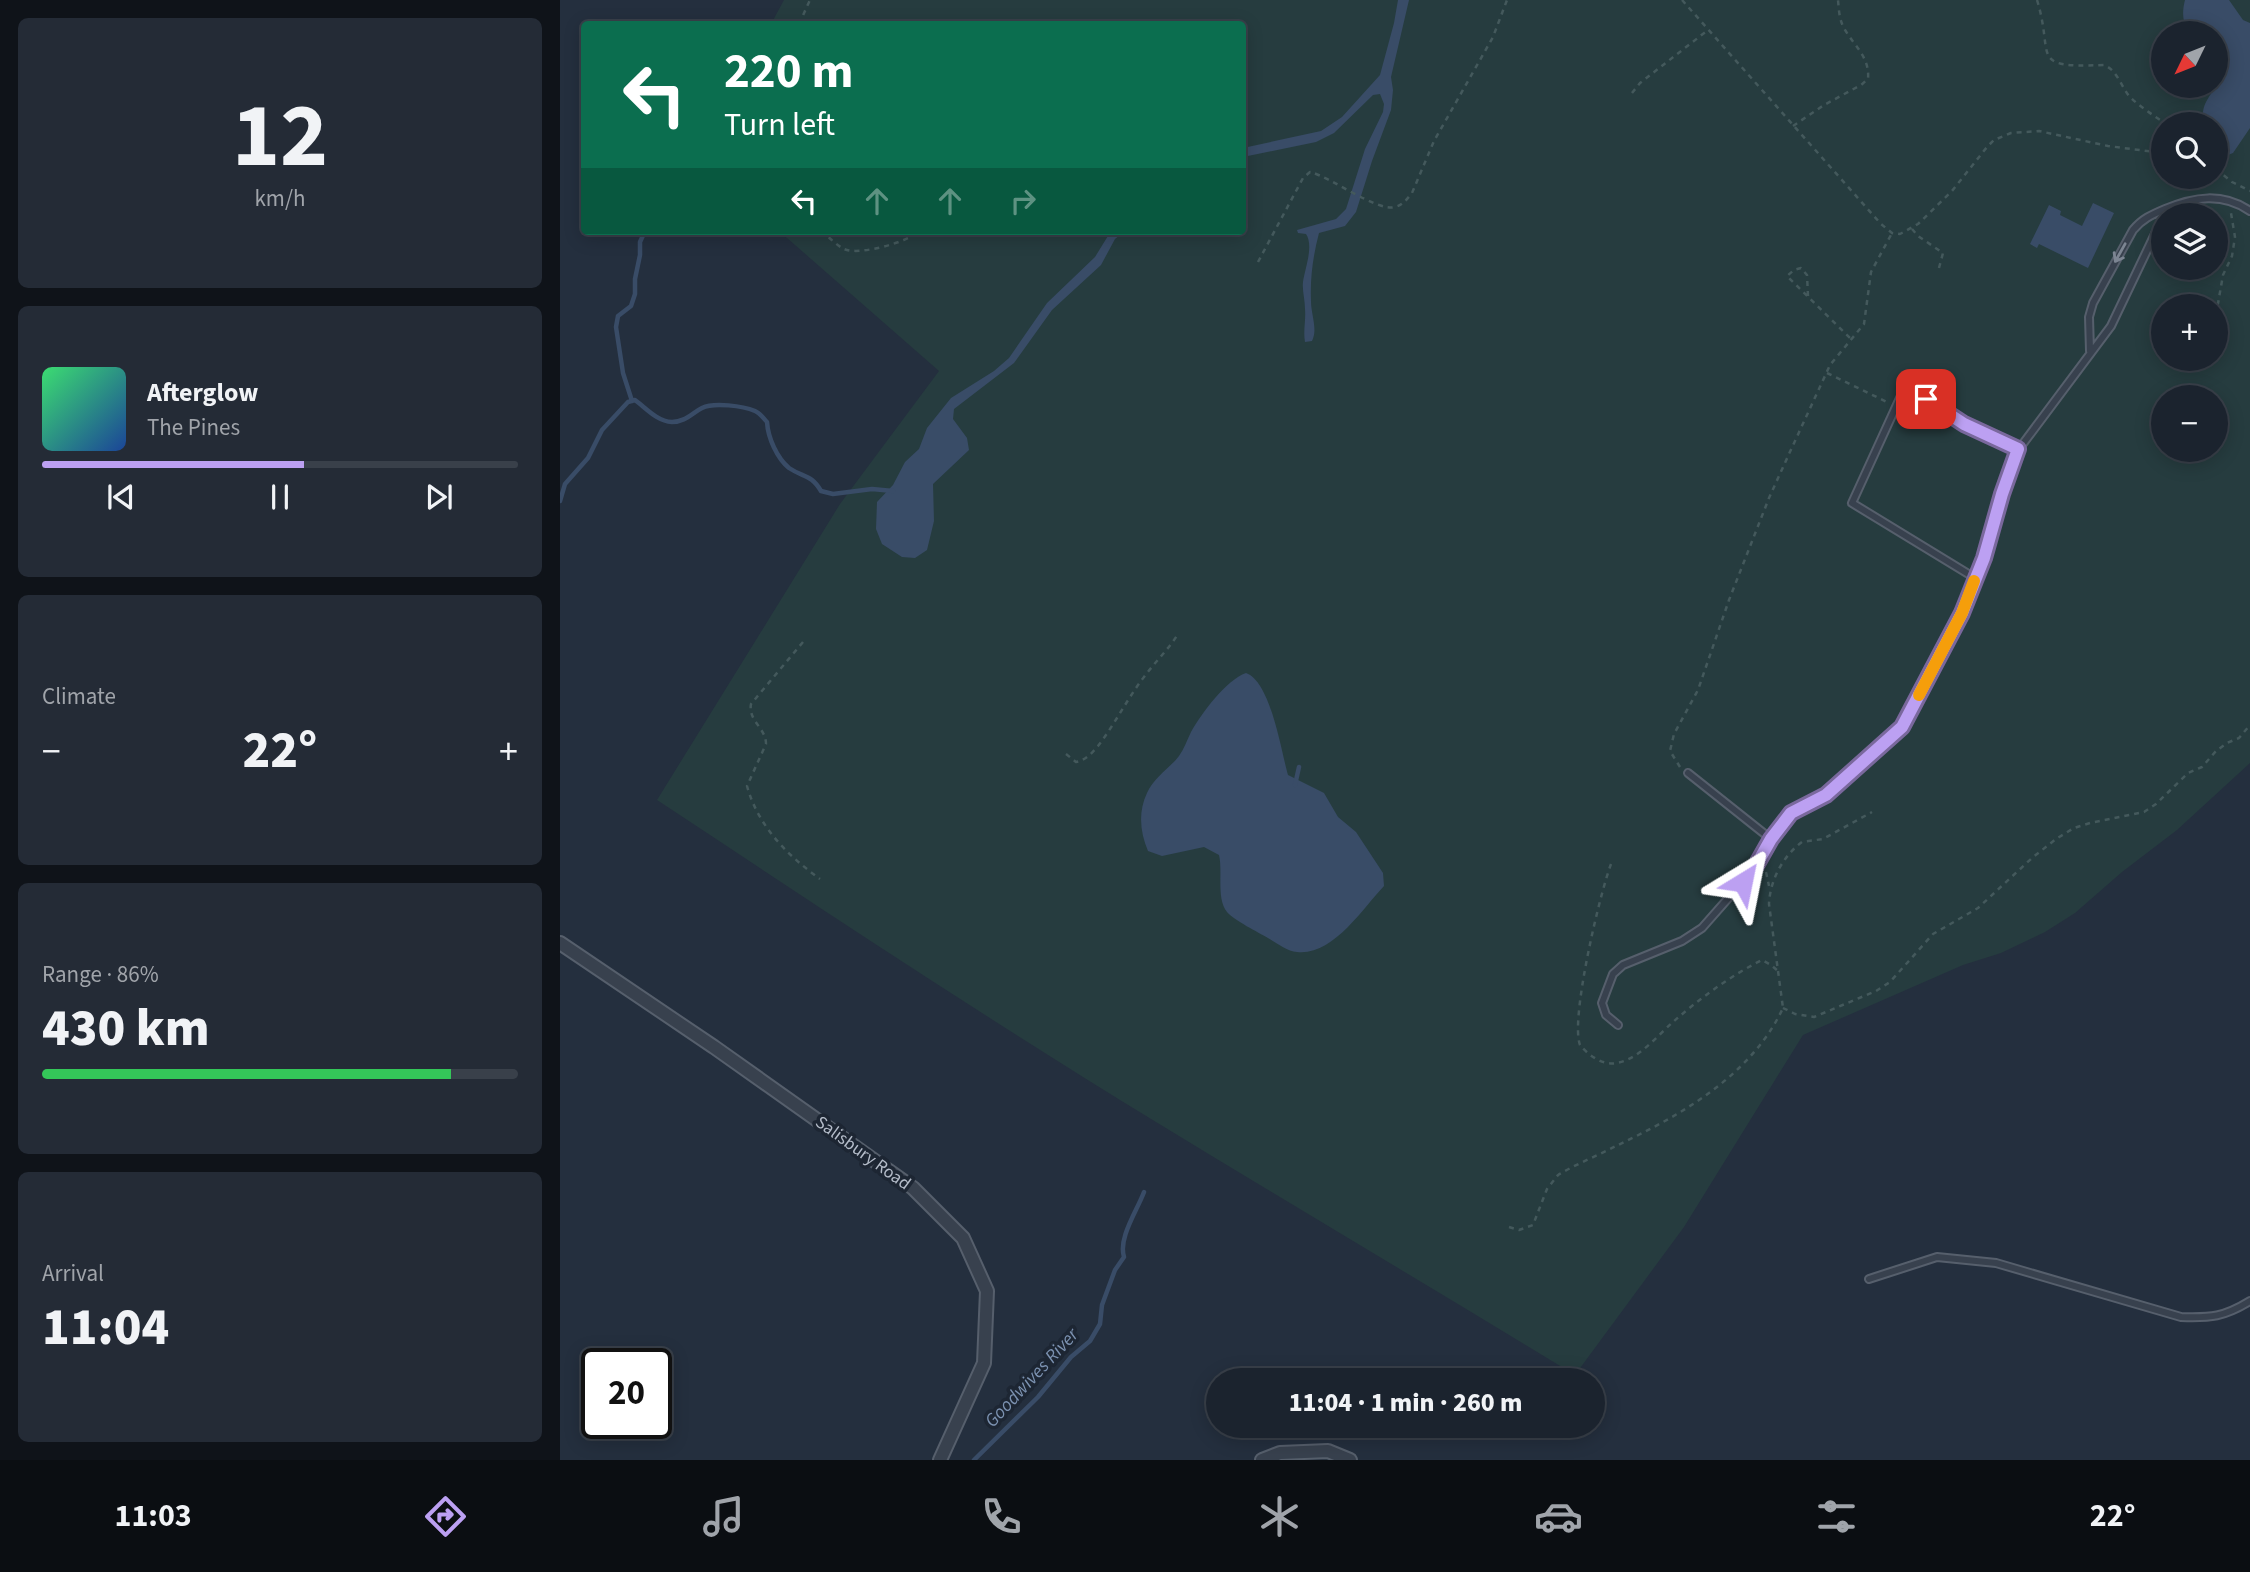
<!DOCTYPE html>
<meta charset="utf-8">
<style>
body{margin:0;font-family:"Source Sans 3",sans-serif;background:#242b36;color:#f1f3f6;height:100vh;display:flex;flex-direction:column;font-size:26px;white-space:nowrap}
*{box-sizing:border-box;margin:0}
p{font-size:23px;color:#a0a4aa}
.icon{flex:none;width:38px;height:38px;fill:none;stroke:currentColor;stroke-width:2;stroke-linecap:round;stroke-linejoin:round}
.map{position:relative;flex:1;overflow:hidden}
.sheet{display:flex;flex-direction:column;gap:18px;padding:18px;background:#0f1319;width:560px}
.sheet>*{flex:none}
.banner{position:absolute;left:21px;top:21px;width:665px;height:214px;border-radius:7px;box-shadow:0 4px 18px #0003,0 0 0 2px #39404a;background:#0b6e4f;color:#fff;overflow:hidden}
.needle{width:46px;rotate:227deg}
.tools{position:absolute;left:1591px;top:21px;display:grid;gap:14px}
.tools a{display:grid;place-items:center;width:77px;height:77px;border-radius:50%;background:#1b232e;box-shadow:0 4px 18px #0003,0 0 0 2px #39404a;font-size:35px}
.speed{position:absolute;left:21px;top:1348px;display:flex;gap:14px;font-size:35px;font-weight:700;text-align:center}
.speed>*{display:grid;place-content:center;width:91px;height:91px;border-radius:50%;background:#1b232e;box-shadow:0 4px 18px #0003,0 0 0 2px #39404a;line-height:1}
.speed .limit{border:4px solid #111;border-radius:10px;background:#fff;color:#111}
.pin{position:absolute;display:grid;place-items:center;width:60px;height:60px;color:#fff;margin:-30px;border-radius:14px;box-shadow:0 4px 10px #0006}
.me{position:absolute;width:77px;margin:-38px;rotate:35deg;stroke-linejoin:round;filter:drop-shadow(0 0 5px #0008)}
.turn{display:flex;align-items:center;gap:24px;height:147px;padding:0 28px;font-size:32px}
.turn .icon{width:91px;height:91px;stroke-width:2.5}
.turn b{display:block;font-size:49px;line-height:60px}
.lanes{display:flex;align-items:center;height:66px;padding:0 28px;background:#0003;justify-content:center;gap:35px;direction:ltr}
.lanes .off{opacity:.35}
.big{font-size:52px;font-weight:800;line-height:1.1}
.sheet .card{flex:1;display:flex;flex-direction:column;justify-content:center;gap:10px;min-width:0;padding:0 24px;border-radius:10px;background:#242b36}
.sheet .dial{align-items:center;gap:0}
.dial b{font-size:91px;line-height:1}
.song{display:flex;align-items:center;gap:21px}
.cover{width:84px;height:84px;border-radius:10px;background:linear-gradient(135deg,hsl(140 70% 55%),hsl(220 70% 35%))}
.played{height:7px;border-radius:4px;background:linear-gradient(90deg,#bca0f2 55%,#39404a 55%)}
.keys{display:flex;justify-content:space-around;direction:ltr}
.heat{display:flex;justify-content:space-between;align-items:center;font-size:38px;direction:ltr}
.charge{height:10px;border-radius:5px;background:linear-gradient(90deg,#34c759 86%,#39404a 0)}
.trip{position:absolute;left:646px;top:1368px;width:399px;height:70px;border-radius:35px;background:#1b232e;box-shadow:0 4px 18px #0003,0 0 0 2px #39404a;font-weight:800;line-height:70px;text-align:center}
.menu{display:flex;height:112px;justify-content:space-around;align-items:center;background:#0b0e12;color:#a0a4aa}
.menu .icon{width:49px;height:49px}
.menu .current{color:#bca0f2}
.menu b{font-size:32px;color:#f1f3f6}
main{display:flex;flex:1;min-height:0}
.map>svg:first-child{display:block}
.green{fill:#263c3f;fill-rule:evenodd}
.water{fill:#394c67}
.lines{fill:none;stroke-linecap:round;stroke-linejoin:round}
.stream{stroke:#394c67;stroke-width:4.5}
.lane-casing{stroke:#565f6c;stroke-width:10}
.street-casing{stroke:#565f6c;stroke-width:16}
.path{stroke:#44595c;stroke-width:2.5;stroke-dasharray:5 5;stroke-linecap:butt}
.lane{stroke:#38414e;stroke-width:6}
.street{stroke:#38414e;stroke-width:12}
.oneway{stroke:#7c8592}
.route-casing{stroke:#7a689d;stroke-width:18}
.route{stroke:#bca0f2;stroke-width:12}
.slow{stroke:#f59e0b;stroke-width:12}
.labels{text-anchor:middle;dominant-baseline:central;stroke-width:7;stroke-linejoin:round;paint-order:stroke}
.street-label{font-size:18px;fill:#b4bcc9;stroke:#1d2633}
.water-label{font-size:19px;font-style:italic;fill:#7c92b1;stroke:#1d2633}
</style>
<main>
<section class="sheet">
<div class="card dial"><b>12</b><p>km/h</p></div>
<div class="card">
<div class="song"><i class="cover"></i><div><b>Afterglow</b><p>The Pines</p></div></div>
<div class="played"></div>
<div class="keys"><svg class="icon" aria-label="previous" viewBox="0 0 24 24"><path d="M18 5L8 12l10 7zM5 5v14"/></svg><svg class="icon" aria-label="pause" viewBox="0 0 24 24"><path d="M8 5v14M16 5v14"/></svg><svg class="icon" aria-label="next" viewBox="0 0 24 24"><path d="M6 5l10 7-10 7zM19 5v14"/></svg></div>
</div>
<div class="card"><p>Climate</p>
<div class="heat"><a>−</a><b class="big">22°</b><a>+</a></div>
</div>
<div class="card"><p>Range · 86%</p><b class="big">430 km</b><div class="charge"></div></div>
<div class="card"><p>Arrival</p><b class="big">11:04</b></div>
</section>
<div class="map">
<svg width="1690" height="1460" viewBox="0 0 1690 1460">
<rect width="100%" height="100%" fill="#242f3e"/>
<!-- green -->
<path class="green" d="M224,0h1466v763l-73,67 -55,42 -47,41 -30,19 -44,21 -38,12 -160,70 -119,192 -109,148c-139,-85 -280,-168 -419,-253 -169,-103 -334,-213 -499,-322l183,-296 99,-133 -160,-140h463v-207h-471zM1603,33h53v53h-53zM1603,124h53v53h-53zM1603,215h53v53h-53zM1603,306h53v53h-53zM1603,397h53v53h-53z"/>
<!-- water -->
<path class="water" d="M838,0h11l-18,77 2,13 -2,20 -19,51 -16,51 -11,14 -26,7c-6,23 -9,45 -8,68 0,14 7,28 1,40l-7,1c-2,-11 1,-21 0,-33 0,-9 -3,-19 -2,-27 2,-14 11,-36 3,-48l-8,-1 -1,-3 39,-11 10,-10 19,-60 18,-37 1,-8 -4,-10 -7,1 -39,38 -18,9 -73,15v-9l78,-17 21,-14 38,-42 14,-52z
M1625,0h44l14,20 7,3v105l-17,25 -8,3 -9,-4v-28h-13c-2,-22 6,-24 14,-41 4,-9 4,-19 3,-28l-4,-4v-18h-26c-8,-9 -8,-22 -5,-33z
M1533,203l21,10 -26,55 -49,-24 -2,4 -7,-4 19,-39 12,6 -1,4 22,11z
M551,231h14l-10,8 -14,26 -49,45 -38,53 -60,46 -1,10 14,19 2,12 -36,34 1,37 -7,29 -12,8 -13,-1 -20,-13 -6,-15 1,-27 16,-17 12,-23 14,-13 8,-21 24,-30 43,-27 15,-13 38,-55 48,-46z
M686,673c25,9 35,78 42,102l36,18 14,24 18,15 27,41 1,13c-22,23 -51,70 -87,66 -10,-1 -20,-9 -29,-14 -10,-6 -33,-17 -41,-26 -11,-13 -4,-41 -8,-57l-15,-8 -42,9 -14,-5c-8,-19 -10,-39 -1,-58 7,-16 22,-24 32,-37 5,-7 8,-16 12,-24 11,-19 35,-52 55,-59z"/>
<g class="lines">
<!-- stream -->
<path class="stream" d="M72,401l-9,-28 -7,-46 2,-11 13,-10 4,-12v-15l5,-24v-13l5,-11
M0,501l5,-17 23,-26 14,-28 26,-28 7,-2c12,9 22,21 37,22 13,0 20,-9 30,-14 12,-6 41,-2 53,3 5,2 9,8 12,11 1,16 10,36 22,46 15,10 22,6 32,23l12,3 39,-5 21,2
M735,785l4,-18
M414,1460l64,-63 33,-40 19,-16 10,-17 2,-19 13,-35 9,-13c-6,-19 13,-46 20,-65"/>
<defs>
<path id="lane" d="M1530,351l-1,-34 4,-14 40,-73c9,-11 18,-15 32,-21 29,-12 57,-17 85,2
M1415,578l-123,-75 53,-116 59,37 55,25
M1128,773l83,66
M1058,1025l-12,-10 -4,-12 11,-29 10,-9 59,-24 20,-13 52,-59 17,-30 20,-26 35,-18 76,-68 60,-114 23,-55 17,-64 17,-45 92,-123 52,-109
M1309,1279l68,-22 59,6 185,54c30,1 43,0 69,-16"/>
<path id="street" d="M0,943l154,104 199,141 50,50 24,53 -3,72 -44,97
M702,1460l18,-7 48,-2 22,9"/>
</defs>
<!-- lane casing -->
<use href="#lane" class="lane-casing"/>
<!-- street casing -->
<use href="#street" class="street-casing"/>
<!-- path -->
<path class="path" d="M1122,0l199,224 11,9 8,1 18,-10 34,-33 35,-44 7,-7 17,-7 28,-2 69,15 55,7
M1477,0c18,58 -10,68 67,65 13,5 17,21 25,31 11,11 24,19 37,28
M239,24l11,-24
M1072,93l8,-10 68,-53
M1233,126l31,-21 37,-20 7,-6c2,-22 -14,-33 -24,-51 -5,-9 -5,-18 -6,-28
M1656,169l16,13 18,9
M1635,177l7,10
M1352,229l6,7 25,17 -4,15
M261,231c7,5 15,14 23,18 15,7 64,-7 76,-18
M698,262l45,-84 7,-6c21,5 67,40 85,35 8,-2 12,-8 17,-14l22,-52 59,-104 14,-37
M1248,296l-1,-21 -6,-7 -7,2 -7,6 64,63
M1656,315l7,-40 9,-19 3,-19 -4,-24
M1267,373l60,29
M243,642l-52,62c-3,17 15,24 15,40l-19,42c11,40 40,69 73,93
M506,754l10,8c10,-2 16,-9 22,-16 17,-22 29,-47 46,-69 11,-15 24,-27 34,-43
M1120,767l-10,-16 4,-17 24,-44 31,-90 40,-102 20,-44 41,-89 34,-41 7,-52 21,-39
M1051,864c-11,29 -41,155 -31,181 8,10 23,21 37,18 22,-4 40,-27 56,-41 26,-23 57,-46 89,-62l9,5 7,6
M1206,872l3,14
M1223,1008l12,6 19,3 62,-26 14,-9 43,-48 45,-26 54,-50 24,-19 18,-11 16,-5 54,-11 12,-8 32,-31 14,-6 14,-16 11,-8 12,-5 11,-13
M949,1227l10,3 14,-5 14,-36 11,-14c18,-11 39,-19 58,-29 65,-31 135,-70 167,-138l-14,-104c1,-24 14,-48 33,-62l21,-3 49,-27"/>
<!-- lane -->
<use href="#lane" class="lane"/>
<!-- street -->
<use href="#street" class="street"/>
</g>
<!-- one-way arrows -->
<defs><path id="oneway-shaft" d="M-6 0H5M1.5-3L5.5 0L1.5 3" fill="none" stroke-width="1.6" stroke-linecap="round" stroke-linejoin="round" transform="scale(1.75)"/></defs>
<use class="oneway" href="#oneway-shaft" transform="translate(1560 253) rotate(119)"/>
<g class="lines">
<defs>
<path id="route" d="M1183,882l11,-13 17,-30 20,-26 35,-18 76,-68 60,-114 22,-55 18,-64 16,-45 -54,-25 -38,-25"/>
</defs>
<!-- route casing -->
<use href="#route" class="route-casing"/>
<!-- route -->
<use href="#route" class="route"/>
<!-- slow -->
<path class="slow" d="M1359,695l43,-82 12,-32"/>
</g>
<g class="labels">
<!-- street labels -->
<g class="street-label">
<text transform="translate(303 1153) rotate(36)">Salisbury Road</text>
</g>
<!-- water labels -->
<g class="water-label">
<text transform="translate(472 1378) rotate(-47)">Goodwives River</text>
</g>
</g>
</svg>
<div class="tools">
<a><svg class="needle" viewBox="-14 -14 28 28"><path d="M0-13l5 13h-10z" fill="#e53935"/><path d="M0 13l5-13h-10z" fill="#a0a4aa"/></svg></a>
<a><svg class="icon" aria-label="search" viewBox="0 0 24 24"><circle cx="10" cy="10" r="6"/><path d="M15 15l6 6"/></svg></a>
<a><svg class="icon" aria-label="layers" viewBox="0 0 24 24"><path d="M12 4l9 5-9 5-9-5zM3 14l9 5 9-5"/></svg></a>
<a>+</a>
<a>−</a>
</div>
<div class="speed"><div class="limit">20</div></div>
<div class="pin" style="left:1366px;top:399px;background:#d93025"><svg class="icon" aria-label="arrive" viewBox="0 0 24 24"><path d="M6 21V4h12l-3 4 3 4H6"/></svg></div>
<svg class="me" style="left:1183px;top:882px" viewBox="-20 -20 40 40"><path d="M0-17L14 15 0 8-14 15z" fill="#bca0f2" stroke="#fff" stroke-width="4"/></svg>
<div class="trip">11:04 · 1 min · 260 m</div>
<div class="banner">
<div class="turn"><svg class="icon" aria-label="left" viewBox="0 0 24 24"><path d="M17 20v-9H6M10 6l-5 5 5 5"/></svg><div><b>220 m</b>Turn left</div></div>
<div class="lanes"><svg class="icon" aria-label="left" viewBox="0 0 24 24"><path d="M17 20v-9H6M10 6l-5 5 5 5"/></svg><svg class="icon off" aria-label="ahead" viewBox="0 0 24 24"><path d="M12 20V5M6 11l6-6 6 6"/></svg><svg class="icon off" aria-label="ahead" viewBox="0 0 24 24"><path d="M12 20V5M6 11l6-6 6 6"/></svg><svg class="icon off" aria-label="right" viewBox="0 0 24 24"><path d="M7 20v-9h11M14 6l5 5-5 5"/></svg></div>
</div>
</div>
</main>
<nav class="menu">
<b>11:03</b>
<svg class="icon current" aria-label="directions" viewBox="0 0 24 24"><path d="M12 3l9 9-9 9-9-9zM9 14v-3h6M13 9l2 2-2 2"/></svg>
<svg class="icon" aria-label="music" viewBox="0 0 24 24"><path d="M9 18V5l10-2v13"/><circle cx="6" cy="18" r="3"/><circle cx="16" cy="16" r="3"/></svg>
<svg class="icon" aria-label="phone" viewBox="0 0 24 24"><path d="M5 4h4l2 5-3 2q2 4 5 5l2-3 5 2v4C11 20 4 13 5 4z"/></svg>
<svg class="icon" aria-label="climate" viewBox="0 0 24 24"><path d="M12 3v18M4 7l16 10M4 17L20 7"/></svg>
<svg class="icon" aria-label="car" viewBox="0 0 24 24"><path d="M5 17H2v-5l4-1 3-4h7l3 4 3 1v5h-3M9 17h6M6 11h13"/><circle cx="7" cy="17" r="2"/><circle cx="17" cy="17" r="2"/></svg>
<svg class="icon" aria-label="filters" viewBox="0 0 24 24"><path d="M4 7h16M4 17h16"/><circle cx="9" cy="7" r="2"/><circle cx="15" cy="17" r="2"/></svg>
<b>22°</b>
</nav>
